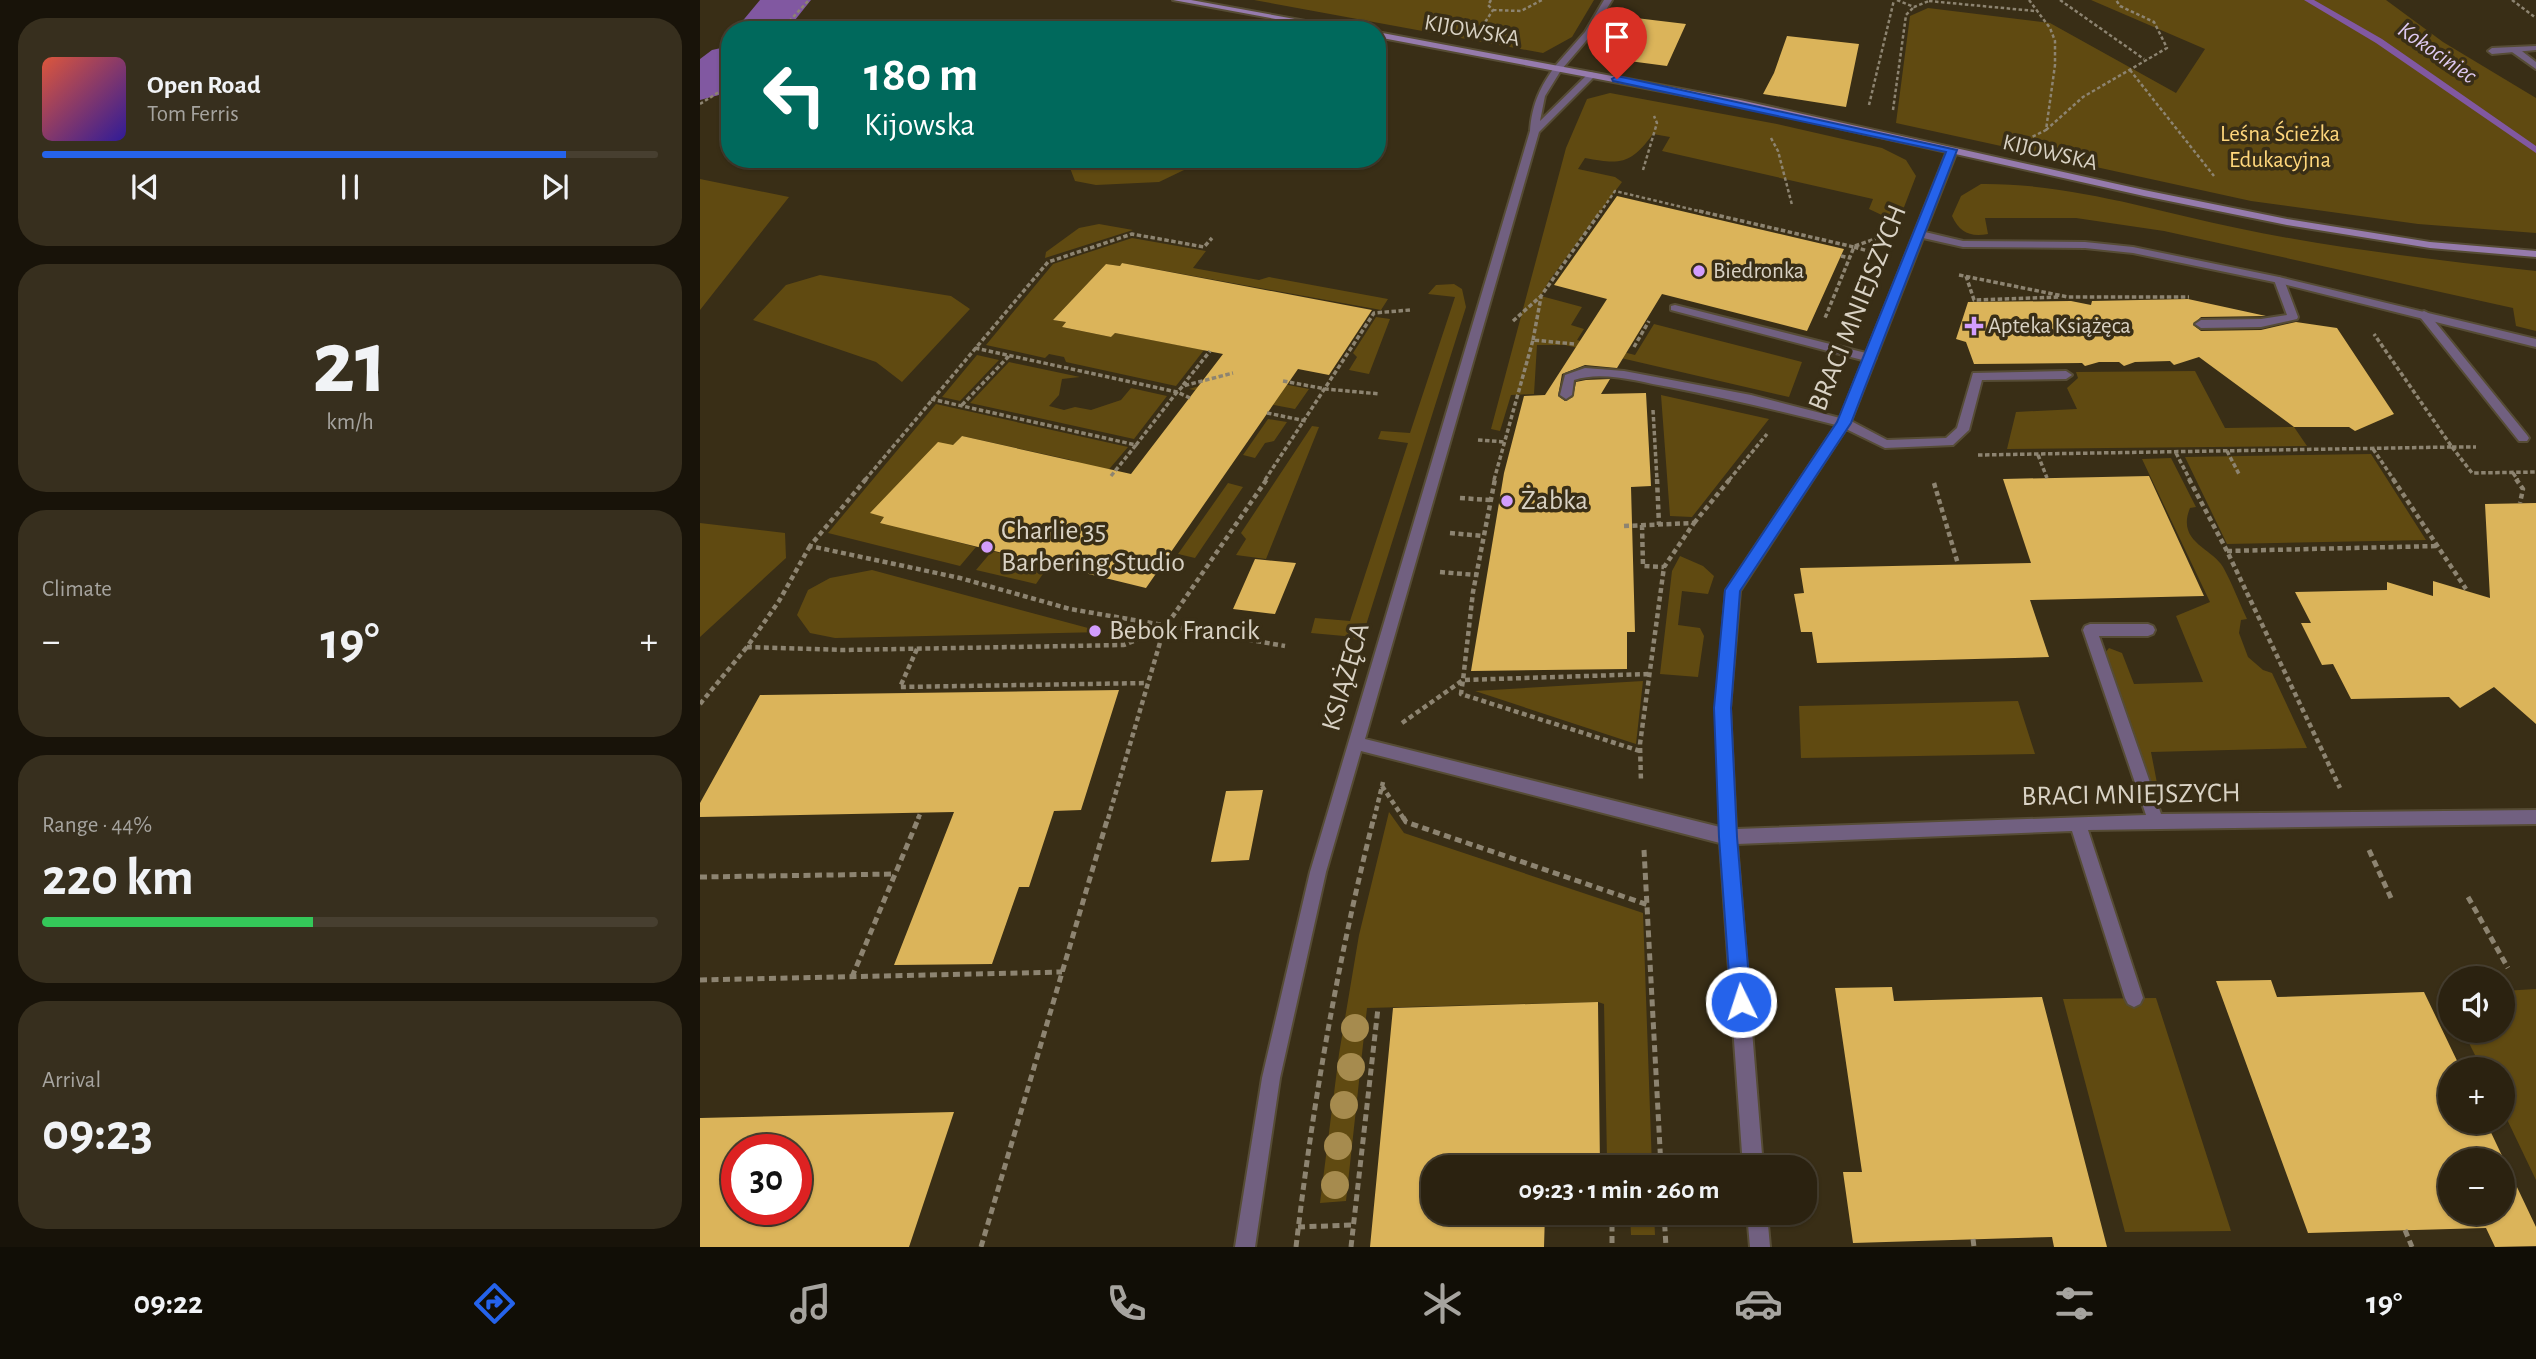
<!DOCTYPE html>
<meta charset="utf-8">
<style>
body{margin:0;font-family:"Alegreya Sans",sans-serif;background:#372f1e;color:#f1f3f6;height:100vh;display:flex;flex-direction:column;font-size:26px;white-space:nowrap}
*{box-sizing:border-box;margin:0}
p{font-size:23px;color:#a6a49f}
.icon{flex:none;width:38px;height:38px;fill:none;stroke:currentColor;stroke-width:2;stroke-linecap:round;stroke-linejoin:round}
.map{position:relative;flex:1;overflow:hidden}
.side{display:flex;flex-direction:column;gap:18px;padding:18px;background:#181309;width:700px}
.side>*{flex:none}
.banner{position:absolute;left:21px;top:21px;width:665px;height:147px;border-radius:28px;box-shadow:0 2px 5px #0004,0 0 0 2px #473f30;background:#00695c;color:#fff;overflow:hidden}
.buttons{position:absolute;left:1738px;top:966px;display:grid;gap:14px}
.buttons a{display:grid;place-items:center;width:77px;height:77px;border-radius:50%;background:#2b2210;box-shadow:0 2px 5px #0004,0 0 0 2px #473f30;font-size:35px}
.speed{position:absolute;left:21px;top:1134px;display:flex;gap:14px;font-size:35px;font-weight:700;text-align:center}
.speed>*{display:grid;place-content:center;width:91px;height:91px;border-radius:50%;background:#2b2210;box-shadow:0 2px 5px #0004,0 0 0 2px #473f30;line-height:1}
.speed .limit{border:10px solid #d22;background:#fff;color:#111}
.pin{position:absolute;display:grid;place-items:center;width:60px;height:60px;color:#fff;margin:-72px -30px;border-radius:50% 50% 50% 0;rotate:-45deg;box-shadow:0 0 7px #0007}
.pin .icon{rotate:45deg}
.me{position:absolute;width:77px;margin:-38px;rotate:356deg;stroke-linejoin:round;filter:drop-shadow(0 0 5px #0008)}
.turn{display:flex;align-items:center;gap:24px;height:147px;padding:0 28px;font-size:32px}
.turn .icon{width:91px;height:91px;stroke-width:2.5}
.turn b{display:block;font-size:49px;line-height:60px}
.big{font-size:52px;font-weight:700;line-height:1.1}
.side .card{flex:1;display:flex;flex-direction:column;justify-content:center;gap:10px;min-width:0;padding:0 24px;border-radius:28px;background:#372f1e}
.side .dial{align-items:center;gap:0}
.dial b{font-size:91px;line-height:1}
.song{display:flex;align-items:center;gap:21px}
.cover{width:84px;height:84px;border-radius:10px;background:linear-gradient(135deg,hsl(10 70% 55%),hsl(250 70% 35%))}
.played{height:7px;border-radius:4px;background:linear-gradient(90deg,#2563eb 85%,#473f30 85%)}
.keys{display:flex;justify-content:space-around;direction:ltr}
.heat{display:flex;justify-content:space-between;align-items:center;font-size:38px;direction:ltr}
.charge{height:10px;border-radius:5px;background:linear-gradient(90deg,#34c759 44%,#473f30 0)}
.trip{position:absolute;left:721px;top:1155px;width:396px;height:70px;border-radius:28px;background:#2b2210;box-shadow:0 2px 5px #0004,0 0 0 2px #473f30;font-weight:700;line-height:70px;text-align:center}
.menu{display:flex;height:112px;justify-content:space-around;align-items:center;background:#110e06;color:#a6a49f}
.menu .icon{width:49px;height:49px}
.menu .active{color:#2563eb}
.menu b{font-size:32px;color:#f1f3f6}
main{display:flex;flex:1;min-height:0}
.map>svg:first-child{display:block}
.green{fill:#604a11}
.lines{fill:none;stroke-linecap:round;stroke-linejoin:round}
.stream{fill:#8158a1;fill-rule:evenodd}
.river{fill:#8158a1;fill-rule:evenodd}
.building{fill:#dbb45a;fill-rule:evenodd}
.lane-casing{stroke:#564c35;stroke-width:4}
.street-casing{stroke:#564c35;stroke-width:4}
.secondary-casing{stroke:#564c35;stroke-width:4}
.path-far3{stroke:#8d8471;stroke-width:2.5;stroke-dasharray:3.5 2.5;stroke-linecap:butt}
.path-far2{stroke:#8d8471;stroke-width:3.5;stroke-dasharray:4.5 2.5;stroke-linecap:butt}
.path-far1{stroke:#8d8471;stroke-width:4.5;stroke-dasharray:5 3.5;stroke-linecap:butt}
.path{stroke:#8d8471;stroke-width:5;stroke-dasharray:7 4.5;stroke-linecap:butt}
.lane{fill:#716080;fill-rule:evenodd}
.street{fill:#716080;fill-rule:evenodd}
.secondary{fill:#967bad;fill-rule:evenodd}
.tree{fill:#a68b4e}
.route{fill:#2563eb;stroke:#184099;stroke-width:2}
.poi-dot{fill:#d29dfd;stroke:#392e16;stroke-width:2.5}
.labels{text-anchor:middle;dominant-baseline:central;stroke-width:7;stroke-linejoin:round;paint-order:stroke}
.far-street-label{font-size:23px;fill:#d9d2c4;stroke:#392e16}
.far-park-label{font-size:23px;fill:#ffd77c;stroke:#392e16}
.far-poi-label{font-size:23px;fill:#d9d2c4;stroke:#392e16;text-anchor:start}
.far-water-label{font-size:24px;font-style:italic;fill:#dec9f1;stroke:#392e16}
.street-label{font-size:28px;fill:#d9d2c4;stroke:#392e16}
.poi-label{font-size:28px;fill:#d9d2c4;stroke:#392e16;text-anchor:start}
</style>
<main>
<section class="side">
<div class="card">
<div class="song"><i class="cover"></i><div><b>Open Road</b><p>Tom Ferris</p></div></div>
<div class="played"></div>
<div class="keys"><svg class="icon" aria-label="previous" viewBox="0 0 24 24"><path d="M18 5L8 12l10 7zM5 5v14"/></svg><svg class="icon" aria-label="pause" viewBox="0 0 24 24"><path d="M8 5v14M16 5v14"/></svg><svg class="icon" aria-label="next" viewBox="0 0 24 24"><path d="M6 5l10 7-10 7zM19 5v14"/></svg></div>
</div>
<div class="card dial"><b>21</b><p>km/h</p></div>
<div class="card"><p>Climate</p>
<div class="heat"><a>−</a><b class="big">19°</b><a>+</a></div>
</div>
<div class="card"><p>Range · 44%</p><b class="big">220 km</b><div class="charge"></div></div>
<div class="card"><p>Arrival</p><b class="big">09:23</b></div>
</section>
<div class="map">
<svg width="1836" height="1247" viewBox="0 0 1836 1247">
<rect width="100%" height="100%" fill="#392e16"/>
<!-- green -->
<path class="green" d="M554,0h340l-22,37 -29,16z
M1391,0h295l57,42 93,56v135l-118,-9 -167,-23 -355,-78 14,-107 18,-8 122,15 126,70 29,-44z
M910,93l167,31 105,24 24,12 10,16 -15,39 -15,2 -17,-8 4,-10 -211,-48 8,-14 -17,-3c-22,30 -32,31 -68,24l-7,11 37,8 7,5 -73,99 -8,15 41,11 -11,18 13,4 -7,11 58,15 19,-31 148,38 -13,35 -224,-52h-28l-3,49 -23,1 -11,36 -9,-2 75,-281 21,-49z
M375,159h132l-48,23 -63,3 -21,-4 -5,-13z
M0,179l89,18 -89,113z
M1281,184c87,-1 171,26 256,44 99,21 199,32 299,43v60l-20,-5 -3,-18 -349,-77 -88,-13h-91l3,16c-18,3 -28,-1 -36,-18l9,-20z
M399,224l34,6 -88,28 1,-6 33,-24z
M432,238l74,13 -13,17 66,12 10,-3 119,22 -7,11 -259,-47 -2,3 -14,-2 -53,56 13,2 -4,5 49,10 4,-4 89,17 -28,36 -110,-24 -2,-5 -15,-3 -4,4 -59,-13 67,-81z
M120,275l131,21 19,13 -68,73 -26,-20 -123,-42 33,-35z
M754,284l8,5 4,18 -105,334 -17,-5 -33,-3 4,-15 35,3 58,-178 -30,-4 3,-8 29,2 45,-136 -27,-3 8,-9z
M676,317l14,2 -21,55 -20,-4 8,-13 -4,-4z
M277,355l22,5 -39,41 -18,-4z
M309,362l71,15 -18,2 -3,16 -10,11 15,4 11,-3 16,3 30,-10 10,-12 36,8 -33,43 -164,-36z
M1495,371l30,57 69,-1 13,19 -300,3 9,-37 61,-3 -10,-21 11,-10 -2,-6z
M537,375l72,14 -14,20 -106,-20z
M961,395l108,24 -77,98 -22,-1z
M236,404l192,43 -23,27 -34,-14 -109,-24 -82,86 96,25 -16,19 -132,-33z
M568,419l19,3 -13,19 -9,2 -10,15 -12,-3z
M612,426l7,1 -53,132 -30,-4 10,-16 -5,-6z
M1671,454l55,86 -199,4 -42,-87z
M1471,458l25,49 -6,1c-14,34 22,40 33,59 9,16 16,35 24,52l-6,1 -2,13 9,24 15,13 9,3 35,75 -156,4 6,31 -2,1 -5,-1 -45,-130 4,-5 13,5 12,31 69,-2 -27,-66 34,-14 -68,-143z
M528,483l15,4 -48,71 -17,-4z
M0,523l85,10 1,25 -86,79z
M292,551l57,14 -13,19 -60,-14z
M980,556l23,10 11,10 -6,18 -26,-3 -4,34 22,3 4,8 -6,41 -38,-3 12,-103z
M172,570l231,62 -268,6 -25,-5 -13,-18 11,-25 22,-12z
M943,681l-7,63 -161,-53z
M1318,701l17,53 -234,4 -2,-52z
M689,812l15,21 239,80 9,254h-24v-6l-21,-2 -3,-155 -6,-2 -231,6 -21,193 -26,2 19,-149 20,-119z
M1836,989v191l-33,-69 -1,-42h-20l-19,-38h39l1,-40z
M1456,998l75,233 -106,1 -62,-233z
M930,1213h24l1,22h-24z"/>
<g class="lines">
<!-- stream -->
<path class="stream" d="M1604,0h10l68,39 154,107v7l-160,-110z"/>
<!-- river -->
<path class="river" d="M60,0h51l-24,30h-52z
M30,46v41l-11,8 -19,5v-41l12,-9z"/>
</g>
<!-- building -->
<path class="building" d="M936,18l50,6 -19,42 -53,-7z
M1087,36l72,8 -13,63 -83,-13 11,-21z
M917,196l227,53 -37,82 -145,-37 -45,74 -32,-3 -23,9 -4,22 7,5 8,-4 3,-15 10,-2 24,-1 -9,15 45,-1 5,93 -20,1 4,145h-8v37l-156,2 33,-198 20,-77 21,-1 62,-96 -53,-14z
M422,263l250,47 -43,65 -31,-6 -152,219 -266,-65 4,-6 -14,-4 68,-71 15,3 9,-9 169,38 92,-120 -108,-21 -4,4 -49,-10 4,-5 -13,-2 53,-56 14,2z
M1488,299l78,17 -65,1 -8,8 8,6 60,-1 35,-8 41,6 57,86 -39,17 -6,-4h-55l-95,-70 -25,8 -4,-4 -35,1 -11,4 -5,-4h-20l-14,4 -3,-3 -108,1 -8,-22 -10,-3 12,-37 103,-1 20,4 1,-4z
M1449,476l55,120 -174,4 19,57 -232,6 -5,-31h-11l-7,-38 10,-1 -4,-25 231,-5 -28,-84z
M1836,503v221l-42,-37 -34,21 -11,-11 -98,2 -18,-35 -11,1 -21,-42h10l-16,-31 92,-2v-8l46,14v-15l57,17 -5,-94z
M555,559l41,4 -21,51 -42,-5z
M419,690l-38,120 -27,1 -25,76h-10l-27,77 -98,1 60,-153 -254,5v-14l60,-108z
M563,790l-14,70 -38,2 15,-71z
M1571,980l6,17 147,-5 37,77h-11v53h36l50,105v19l-41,1 -9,-19 -178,5 -92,-252zM1750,1160h52v53h-52z
M1192,987l2,14 148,-4 65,250h-53l-2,-10 -199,6 -10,-71h19l-27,-184z
M898,1002l2,165h-167v46h112l-1,34h-174l23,-239z
M254,1112l-45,135h-209v-129zM37,1150h59v59h-59z"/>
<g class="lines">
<defs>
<path id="lane" d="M904,0h8l-21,35 -29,34h-6v-4l29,-33z
M1812,48h6l18,14v7l-24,-17z
M1579,277l5,3 14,37 -1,2 -36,8 -60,1 -6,-4 6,-4 60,-1 26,-4 -13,-35z
M975,305l195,49 6,4 -6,4 -199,-52v-4z
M1724,311l4,2 99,122 2,3 -2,3h-8l-99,-124v-4z"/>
<path id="street" d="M1836,46v4l-44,4 -4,-3 4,-3z
M856,65l7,2 -18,29 -5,25 50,-49 7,2 -58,58 -174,607 355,88 -4,-119 10,-118 110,-165c-55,-14 -111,-27 -167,-38 -29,-5 -66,-17 -95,-7l-2,15 -6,4 -6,-4 5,-20 20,-7 39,3 127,24 89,23 107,-267 5,-3 5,3 -32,81 38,9 122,1 48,5 146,30 257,62v8l-257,-64 -146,-30 -48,-5 -122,-1 -40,-9 -72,183 36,19 59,-2 11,-10 16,-55 93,-2 6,4 -6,4 -84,1 -13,50 -16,15 -68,3 -39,-19 -106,162 -10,117 6,121 410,-14 -63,-185 2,-4 5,-2h58l5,2 2,4 -2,4 -5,2h-49l62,178 375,-4v14l-448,6 55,168 -3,6 -6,3 -6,-3 -3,-6 -53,-167 -335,13 26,323h-20l-23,-324 -359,-92 -35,121 -46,206 -25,169h-20l27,-169 48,-206 220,-741c2,-27 10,-44 26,-66z
M1047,1213h20l3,34h-20z"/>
<path id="secondary" d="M473,0h18l164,30h-20z
M677,32l363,68 404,90 143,29 143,23 106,9v6l-106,-9 -143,-23 -143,-29 -404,-90 -363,-69z"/>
</defs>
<!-- lane casing -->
<use href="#lane" class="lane-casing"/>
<!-- street casing -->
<use href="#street" class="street-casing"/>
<!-- secondary casing -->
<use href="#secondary" class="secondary-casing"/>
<!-- path-far3 -->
<path class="path-far3" d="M791,0l-3,5 5,5
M1197,0l17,7 15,-6
M1329,0l21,28 5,13v24l-9,65 -16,8
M1360,0l84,59
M1812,0l24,18
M1229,1l106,10
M793,10l28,1 21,-11
M782,27l11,-17
M81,30l28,-30
M1430,70l84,106
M0,104l30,-19
M1169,105l25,-105
M1193,110l13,-95 8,-8
M1346,130l37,-33 84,-49 -13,-26 -34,-16 -4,-6
M1071,138l7,13 14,54
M943,170l14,-47 -3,-7
M900,213l15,-22 92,22"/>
<!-- path-far2 -->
<path class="path-far2" d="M999,211l155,36 -29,71
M1155,246l31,-11
M1154,247l25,7
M1141,256l9,2
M1259,275l109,22h121
M1266,276l8,24 86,-3
M813,321l28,-25 60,-85
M833,340l8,-43
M934,347l15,-26
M275,348l202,44 6,-6 50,-13
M583,381l43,8 54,5
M483,385l27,-34
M231,399l205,46 41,-53 13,6
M262,405l47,-49
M953,410l4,70
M567,413l39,8
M778,440l27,2
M1752,447l20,26 64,-1
M1752,447h24
M1673,449l21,31
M1527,451l12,23
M1476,453l14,27
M1278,455l474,-8 -78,-113
M1338,455l9,23
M1813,473l5,7
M411,476l25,-31
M165,480l183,-218 84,-28 72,13 8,-9
M565,480l109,-167 36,-3
M794,480l39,-140 41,4
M1029,480l38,-46"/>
<!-- path-far1 -->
<path class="path-far1" d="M166,479l-56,67 150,32 110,31 215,37
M957,479l2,46
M1489,479l38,72 113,237
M1693,479l73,110
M1816,479l7,10 -3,14
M1234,483l24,81
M760,498l30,2
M994,523l36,-44
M942,525l1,41 21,1
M924,526l70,-3 -30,44 -24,177 1,38
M750,533l33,3
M110,546l-31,55 -32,46 97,3 280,-5 39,-16
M1527,551l210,-5
M740,572l36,3
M217,649l-17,38 247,-4
M0,704l47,-57
M702,723l61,-43 10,-88 22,-113
M940,751l-179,-57 2,-14 186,-6
M682,786l22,33
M218,819l2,-5
M408,819l56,-190 103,-150
M674,819l9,-37"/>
<!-- path -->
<path class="path" d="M703,817l3,5 242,83
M944,850l17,317
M1669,850l22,48
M0,877l195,-3
M1768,897l40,71
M152,977l67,-160
M0,980l362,-8
M946,1167l15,-3
M912,1213v34
M964,1213l2,34
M598,1227l55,-2
M1705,1230l7,17
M1273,1239l1,8
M281,1247l127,-430
M596,1247c17,-145 42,-288 78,-430
M651,1247l27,-239"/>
<!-- lane -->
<use href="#lane" class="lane"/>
<!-- street -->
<use href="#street" class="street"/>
<!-- secondary -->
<use href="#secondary" class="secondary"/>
</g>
<!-- trees -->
<g class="tree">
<circle cx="655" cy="1028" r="14"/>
<circle cx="651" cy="1067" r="14"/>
<circle cx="644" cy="1105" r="14"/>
<circle cx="638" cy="1146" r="14"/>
<circle cx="635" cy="1185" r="14"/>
</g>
<!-- route -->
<path class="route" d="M917,76l340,74 -106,273 -111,168 -9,117 6,129 14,165 -3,7 -7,3 -7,-3 -3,-7 -12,-165 -5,-129 11,-118 112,-168 109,-270 -333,-71 -1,-2z"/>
<!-- markers -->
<g class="poi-dot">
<circle cx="999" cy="271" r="7"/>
<path d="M1270.5 315.5h7v7h7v7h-7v7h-7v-7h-7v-7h7z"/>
<circle cx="807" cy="501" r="7"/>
<circle cx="287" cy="547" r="7"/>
<circle cx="395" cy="631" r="7"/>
</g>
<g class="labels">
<!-- far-street labels -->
<g class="far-street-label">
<text transform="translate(772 31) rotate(10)">KIJOWSKA</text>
<text transform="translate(1350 153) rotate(13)">KIJOWSKA</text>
</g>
<!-- far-park labels -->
<g class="far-park-label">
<text x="1580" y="134">Leśna Ścieżka<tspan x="1580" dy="26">Edukacyjna</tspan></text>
</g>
<!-- far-poi labels -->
<g class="far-poi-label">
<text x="1013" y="271">Biedronka</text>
<text x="1288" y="326">Apteka Książęca</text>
</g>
<!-- far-water labels -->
<g class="far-water-label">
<text transform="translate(1737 53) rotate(35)">Kokociniec</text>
</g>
<!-- street labels -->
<g class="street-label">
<text transform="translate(1158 308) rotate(-68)">BRACI MNIEJSZYCH</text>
<text transform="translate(646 677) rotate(-74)">KSIĄŻĘCA</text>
<text transform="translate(1431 795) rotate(-1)">BRACI MNIEJSZYCH</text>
</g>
<!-- poi labels -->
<g class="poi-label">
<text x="821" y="501">Żabka</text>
<text x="301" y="531">Charlie 35<tspan x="301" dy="32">Barbering Studio</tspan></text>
<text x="409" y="631">Bebok Francik</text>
</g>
</g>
</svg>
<div class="buttons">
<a><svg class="icon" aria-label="sound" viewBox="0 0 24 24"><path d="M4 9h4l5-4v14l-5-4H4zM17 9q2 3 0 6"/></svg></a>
<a>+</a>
<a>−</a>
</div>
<div class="speed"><div class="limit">30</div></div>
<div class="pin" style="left:917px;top:79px;background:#d93025"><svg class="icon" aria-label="arrive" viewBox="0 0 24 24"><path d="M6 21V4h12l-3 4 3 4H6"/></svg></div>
<svg class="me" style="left:1041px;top:1002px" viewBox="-20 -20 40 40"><circle r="17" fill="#2563eb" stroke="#fff" stroke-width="3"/><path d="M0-11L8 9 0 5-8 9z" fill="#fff"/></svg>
<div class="trip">09:23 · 1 min · 260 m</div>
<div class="banner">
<div class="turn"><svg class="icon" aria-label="left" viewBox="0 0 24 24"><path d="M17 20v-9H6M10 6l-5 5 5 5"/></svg><div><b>180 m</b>Kijowska</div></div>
</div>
</div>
</main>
<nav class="menu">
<b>09:22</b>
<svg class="icon active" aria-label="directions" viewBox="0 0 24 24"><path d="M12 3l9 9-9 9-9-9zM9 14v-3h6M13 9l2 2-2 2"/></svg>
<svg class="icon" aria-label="music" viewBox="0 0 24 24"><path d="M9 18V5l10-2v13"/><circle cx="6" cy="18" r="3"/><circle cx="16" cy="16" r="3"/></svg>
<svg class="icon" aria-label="phone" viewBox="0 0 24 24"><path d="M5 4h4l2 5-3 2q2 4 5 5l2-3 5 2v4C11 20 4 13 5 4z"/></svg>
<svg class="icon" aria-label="climate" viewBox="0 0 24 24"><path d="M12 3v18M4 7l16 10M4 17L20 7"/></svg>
<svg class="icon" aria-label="car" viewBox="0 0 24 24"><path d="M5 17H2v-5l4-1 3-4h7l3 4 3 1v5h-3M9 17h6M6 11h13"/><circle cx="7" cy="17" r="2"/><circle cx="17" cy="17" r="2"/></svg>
<svg class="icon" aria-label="filters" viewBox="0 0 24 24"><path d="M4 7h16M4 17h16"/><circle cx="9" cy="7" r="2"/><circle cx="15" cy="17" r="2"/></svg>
<b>19°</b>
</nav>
